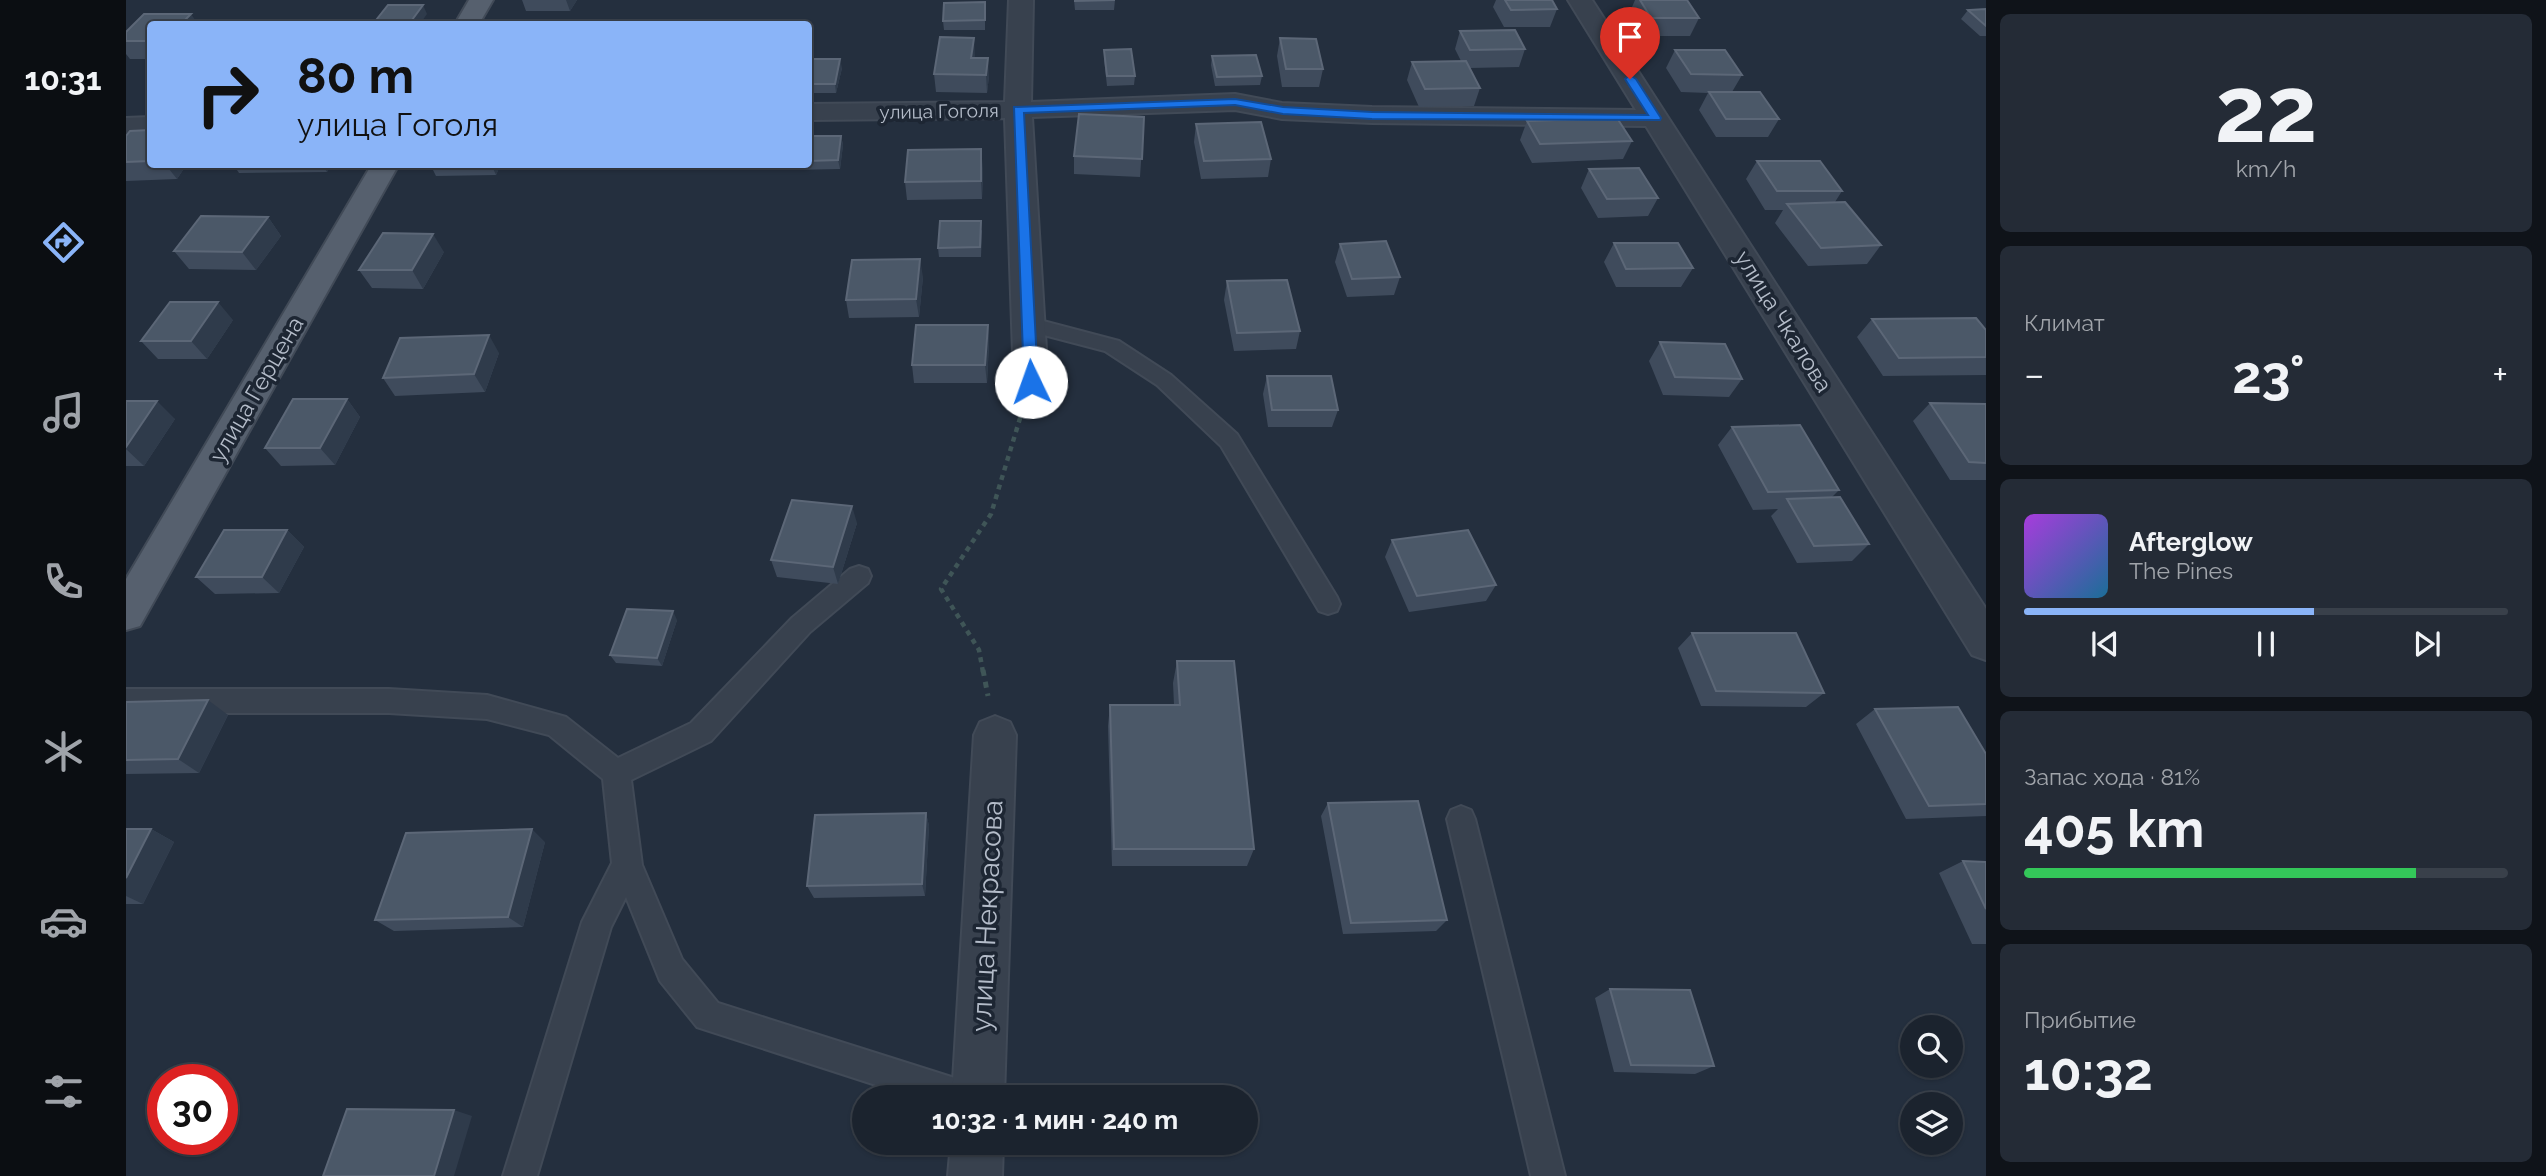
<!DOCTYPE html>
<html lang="ru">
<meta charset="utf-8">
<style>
body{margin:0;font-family:Raleway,sans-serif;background:#242b36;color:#f1f3f6;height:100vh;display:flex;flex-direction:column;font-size:26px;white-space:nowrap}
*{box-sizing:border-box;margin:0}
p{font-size:23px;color:#a0a4aa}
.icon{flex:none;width:38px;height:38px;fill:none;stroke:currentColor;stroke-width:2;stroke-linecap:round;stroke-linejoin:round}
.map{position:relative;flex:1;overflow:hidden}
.side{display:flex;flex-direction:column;gap:14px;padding:14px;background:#0f1319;width:560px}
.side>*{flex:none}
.hud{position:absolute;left:21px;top:21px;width:665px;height:147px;border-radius:7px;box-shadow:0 2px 5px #0004,0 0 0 2px #39404a;background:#8ab4f8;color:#111;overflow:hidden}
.tools{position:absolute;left:1774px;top:1015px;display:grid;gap:14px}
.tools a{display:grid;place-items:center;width:63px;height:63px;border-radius:50%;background:#1b232e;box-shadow:0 2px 5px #0004,0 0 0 2px #39404a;font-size:35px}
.speed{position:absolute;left:21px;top:1064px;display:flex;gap:14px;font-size:35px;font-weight:700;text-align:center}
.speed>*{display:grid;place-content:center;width:91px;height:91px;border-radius:50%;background:#1b232e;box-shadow:0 2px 5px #0004,0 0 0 2px #39404a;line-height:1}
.speed .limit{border:10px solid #d22;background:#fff;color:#111}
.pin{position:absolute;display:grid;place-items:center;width:60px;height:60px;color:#fff;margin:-72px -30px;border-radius:50% 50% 50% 0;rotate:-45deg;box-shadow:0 0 7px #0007}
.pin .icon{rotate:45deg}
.me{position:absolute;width:77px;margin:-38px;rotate:357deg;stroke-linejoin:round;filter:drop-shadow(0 0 5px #0008)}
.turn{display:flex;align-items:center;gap:24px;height:147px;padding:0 35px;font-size:32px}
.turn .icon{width:91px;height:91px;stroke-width:2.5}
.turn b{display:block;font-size:49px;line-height:60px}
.big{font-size:52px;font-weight:700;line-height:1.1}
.side .widget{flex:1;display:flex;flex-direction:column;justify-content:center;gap:10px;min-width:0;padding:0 24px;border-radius:10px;background:#242b36}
.side .dial{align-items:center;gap:0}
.dial b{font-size:91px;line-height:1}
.song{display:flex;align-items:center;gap:21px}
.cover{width:84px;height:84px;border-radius:10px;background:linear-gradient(135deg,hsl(280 70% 55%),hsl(200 70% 35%))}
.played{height:7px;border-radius:4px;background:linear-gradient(90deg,#8ab4f8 60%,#39404a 60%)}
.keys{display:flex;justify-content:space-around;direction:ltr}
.heat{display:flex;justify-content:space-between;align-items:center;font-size:38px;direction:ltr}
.charge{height:10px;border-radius:5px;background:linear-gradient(90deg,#34c759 81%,#39404a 0)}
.trip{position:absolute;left:726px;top:1085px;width:406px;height:70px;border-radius:35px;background:#1b232e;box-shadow:0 2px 5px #0004,0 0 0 2px #39404a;font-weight:700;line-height:70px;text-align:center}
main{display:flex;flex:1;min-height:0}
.dock{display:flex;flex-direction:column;width:126px;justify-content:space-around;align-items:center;background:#0b0e12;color:#a0a4aa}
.dock .icon{width:49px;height:49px}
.dock .selected{color:#8ab4f8}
.dock b{font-size:32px;color:#f1f3f6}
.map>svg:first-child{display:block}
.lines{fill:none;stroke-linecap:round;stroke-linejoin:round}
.service-casing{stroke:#414a57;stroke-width:4}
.minor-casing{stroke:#414a57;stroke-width:4}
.primary-casing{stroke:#414a57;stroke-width:4}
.path-far1{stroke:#3f5557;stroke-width:4.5;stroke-dasharray:5 5;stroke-linecap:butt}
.path{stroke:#3f5557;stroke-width:5;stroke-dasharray:6 6;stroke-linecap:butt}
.service{fill:#38414e;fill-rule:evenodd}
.minor{fill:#38414e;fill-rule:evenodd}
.primary{fill:#56606e;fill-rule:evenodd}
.wall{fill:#3f4b5c}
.shaded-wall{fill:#2f3b4b}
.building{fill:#4b5868;stroke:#5c6777;stroke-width:2}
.route{fill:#1a73e8;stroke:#114b97;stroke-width:2}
.labels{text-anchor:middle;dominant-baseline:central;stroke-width:7;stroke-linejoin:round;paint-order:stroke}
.far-street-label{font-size:19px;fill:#b4bcc9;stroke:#1d2633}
.street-label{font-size:23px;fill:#b4bcc9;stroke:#1d2633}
.near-street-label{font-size:28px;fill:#b4bcc9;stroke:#1d2633}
</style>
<main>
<nav class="dock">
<b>10:31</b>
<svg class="icon selected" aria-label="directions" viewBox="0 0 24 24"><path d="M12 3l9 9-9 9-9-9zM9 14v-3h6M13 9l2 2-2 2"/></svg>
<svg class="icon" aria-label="music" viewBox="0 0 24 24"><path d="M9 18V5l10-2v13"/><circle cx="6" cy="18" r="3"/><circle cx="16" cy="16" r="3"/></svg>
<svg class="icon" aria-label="phone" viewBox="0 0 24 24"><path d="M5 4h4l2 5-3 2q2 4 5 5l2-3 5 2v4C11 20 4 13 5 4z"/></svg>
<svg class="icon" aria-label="climate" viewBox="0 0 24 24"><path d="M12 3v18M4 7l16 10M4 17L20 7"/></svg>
<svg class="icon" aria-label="car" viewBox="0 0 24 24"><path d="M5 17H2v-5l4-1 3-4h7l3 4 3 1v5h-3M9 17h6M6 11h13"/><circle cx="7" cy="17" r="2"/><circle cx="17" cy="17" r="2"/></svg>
<svg class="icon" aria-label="filters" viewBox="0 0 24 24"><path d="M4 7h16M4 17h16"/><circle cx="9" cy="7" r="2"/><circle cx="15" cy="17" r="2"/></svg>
</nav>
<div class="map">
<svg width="1860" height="1176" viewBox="0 0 1860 1176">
<rect width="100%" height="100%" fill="#242f3e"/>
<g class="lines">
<defs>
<path id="service" d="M902,317l91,24 52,34 66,59 100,163 3,7 -3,7 -9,3 -9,-3 -98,-165 -64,-61 -52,-34 -84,-22 -3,-5 3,-5z
M733,566l9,3 3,7 -3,7 -58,49 -99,109 -80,39 11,85 40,94 36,44 246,78 12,4 4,12h-67l-216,-70 -37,-46 -34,-84 -15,30 -74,249h-34l79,-254 30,-59 -9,-84 -54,-44 -62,-16 -98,-6h-263v-24h263l98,6 79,22 52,41 73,-35 101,-105 58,-49z
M1335,806l10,4 4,9 90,357h-34l-84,-357 4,-9z"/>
<path id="minor" d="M883,0h24l-2,102 204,-8 47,9 90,4 264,3 -68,-110h24l394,609v51l-14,-5 -326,-529 -274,-3 -90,-4 -47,-9 -203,7 16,265 -5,8 -12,4 -12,-4 -5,-8 -9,-264 -197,2v-16l197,-2z
M24,117v16l-24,1v-16z
M869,716l15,6 6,13 -12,362h-52l22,-362 6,-13z
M825,1143h52l-1,33h-54z"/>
<path id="primary" d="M343,0h24l-14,24h-24z
M246,164h27l-259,462 -14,4v-51z"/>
</defs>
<!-- service casing -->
<use href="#service" class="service-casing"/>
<!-- minor casing -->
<use href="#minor" class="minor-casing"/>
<!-- primary casing -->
<use href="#primary" class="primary-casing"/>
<!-- path-far1 -->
<path class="path-far1" d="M857,672l-4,-22 -38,-61 50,-75 30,-99"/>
<!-- path -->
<path class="path" d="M857,670l5,26"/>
<!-- service -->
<use href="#service" class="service"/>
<!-- minor -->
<use href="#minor" class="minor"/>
<!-- primary -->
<use href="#primary" class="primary"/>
</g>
<!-- wall -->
<path class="wall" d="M396,0h55l-7,11h-44z
M948,0h41l-1,10h-39z
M1370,0h56l5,9 -7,18h-46l-11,-20z
M1509,0h52l12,18 -9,18h-47l-14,-22z
M859,2v28h-41l-1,-9z
M1860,9v27h-6l-19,-17 7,-9z
M24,24v35h-20l-4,-5v-22z
M1334,31l65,18 -6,18 -49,1 10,20 -6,18 -55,1 -12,-27 5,-18 49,-1 -6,-12z
M848,38v20l15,18 -2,17 -51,-1 -2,-18z
M1154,38l43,31 -4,18h-37l-5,-31z
M978,50l31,26 -1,9 -27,1 -3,-27z
M1549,50l67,25 -10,17 47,27 -11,18h-52l-17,-27 9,-17 -27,-1 -15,-24z
M1086,56l50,20 -2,9 -45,1 -4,-21z
M682,59l34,9 -6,25h-28z
M1018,117l-4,60 -66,-3v-18z
M1401,121l105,20 -9,18 -91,4 -12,-23z
M1070,124l75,35 -3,18 -67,2 -7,-37z
M24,130v34h37l-10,15 -51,2v-45z
M682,136h33l2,9 -3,24 -48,1 -1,-6h17z
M1631,161l85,30 -7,11 46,43 -14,19 -59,2 -33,-43 8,-13h-18l-19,-31z
M107,164h99l-5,8 -88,1z
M304,164h71l-5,11 -60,1z
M570,164h42v3h-41z
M857,168l-1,31 -75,1 -2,-18z
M1463,169l69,29 -10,18 -50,2 -17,-30z
M142,217l13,19 -25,34 -67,-1 -15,-18z
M856,230l-1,27h-42l-1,-9z
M1488,243l79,25 -12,19h-65l-12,-25z
M1214,244l60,33 -6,18 -47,2 -12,-35z
M318,252l-21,37 -51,-1 -13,-18z
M797,277l-4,40 -70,1 -3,-18z
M1101,281l73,50 -4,18 -62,2 -10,-51z
M1746,319l114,11v45l-103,1 -26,-39z
M107,320l-26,39h-49l-17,-18z
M862,325l1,18 -2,40h-73l-2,-18z
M1534,342l82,37 -13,18 -66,-2 -14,-34z
M373,353l-14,39 -90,4 -12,-18z
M1141,376l71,34 -6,17h-64l-5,-33z
M221,399l13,18 -25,48 -54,1 -16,-18z
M0,401l49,18 -31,47h-18z
M1804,403l56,1v76h-36l-37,-59z
M1606,427l107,63 -7,7 37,47 -17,17 -55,2 -26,-47 7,-7 -25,1 -35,-65z
M731,523l-19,61 -61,-7 -6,-17z
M161,530l17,17 -25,46 -64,1 -19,-17z
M1266,540l104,45 -10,16 -77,11 -24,-55z
M551,620l-15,46 -46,-3 -6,-8z
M1566,633l132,60 -18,14 -105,-1 -23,-58z
M1051,661l77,188 -7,17h-135l-4,-140 2,-21h64l-1,-22z
M0,702l102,13 -29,58 -73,1z
M1749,709l111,45v62l-80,3 -50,-95z
M1202,803l119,117 -11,11 -93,3 -22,-118z
M800,813l3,13 -4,70 -111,2 -7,-12z
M0,829h25l23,13 -31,62h-17z
M419,842l-22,85 -129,4 -19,-11z
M1837,861l23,1v82h-14l-33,-71z
M1484,989l104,77 -19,8 -81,-2 -19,-74z"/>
<!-- shaded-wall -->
<path class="shaded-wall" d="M440,0h11l-7,11z
M297,5l4,9 -7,10h-11z
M65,14l7,10h-17z
M848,38l1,18 -3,20 -1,-18z
M862,58l1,18 -2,17 -1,-18z
M714,59l2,9 -6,25 -1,-9z
M715,136l2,9 -3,24 -2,-9z
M855,149l2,19 -1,31 -1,-18z
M39,164h22l-10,15z
M196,164h10l-5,8z
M365,164h10l-5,11z
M142,217l13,19 -25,34 -14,-18z
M307,234l11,18 -21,37 -11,-19z
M794,259l3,18 -4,40 -3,-18z
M92,302l15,18 -26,39 -16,-18z
M862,325l1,18 -2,40 -2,-18z
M363,335l10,18 -14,39 -11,-18z
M221,399l13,18 -25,48 -15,-17z
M31,401l18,18 -31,47 -18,-17v-2z
M726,506l5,17 -19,61 -5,-17z
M161,530l17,17 -25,46 -17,-16z
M547,611l4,9 -15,46 -5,-8z
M82,700l20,15 -29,58 -21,-14z
M800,813l3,13 -4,70 -3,-12z
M25,829l23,13 -31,62 -17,-8v-18z
M406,829l13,13 -22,85 -15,-10z
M328,1110l18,6 -18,60h-20z"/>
<!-- building -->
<path class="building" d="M949,0h40l-40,1z
M1379,0h47l5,9 -46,1z
M1514,0h47l12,18h-48z
M859,2v18l-42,1 1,-18z
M262,5h35l-14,19h-36z
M1860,9v17l-18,-16z
M18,14h47l-10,10h-31v17h-24v-9z
M1389,30l10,19 -55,1 -10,-19z
M814,37l34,1 -3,20h17l-2,17 -52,-1z
M1154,38l36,1 7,30h-37z
M1005,49l4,27h-28l-3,-26z
M1549,50h50l17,25 -51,-1z
M1130,55l6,21 -45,1 -5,-21z
M682,59h32l-5,25h-27z
M1340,61l14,27 -55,1 -13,-27z
M1583,92h51l19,27h-53z
M953,114l65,3 -2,42 -68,-3z
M1491,118l15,23 -92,3 -13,-23z
M1135,122l10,37 -67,2 -8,-37z
M24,130v31l-24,1v-26l4,-5z
M682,136h33l-3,24 -30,1z
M855,149v32l-76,1 3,-32z
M1631,161h63l22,30h-65z
M1513,168l19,30 -51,1 -18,-30z
M1719,202l36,43 -60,3 -34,-44z
M75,216l67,1 -26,35 -68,-1z
M814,221h41l-1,26 -42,1z
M257,233l50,1 -21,36h-53z
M1260,241l14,36 -48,2 -12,-35z
M1488,243h64l15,25 -67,1z
M794,259l-4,40 -70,1 6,-40z
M1161,280l13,51 -63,2 -10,-52z
M44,302h48l-27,39h-50z
M1850,318l10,12v27l-87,1 -27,-39z
M790,325h72l-3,40h-73z
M363,335l-15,39 -91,4 17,-40z
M1534,342l65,2 17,35 -67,-2z
M1141,376h64l7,34h-66z
M167,399h54l-27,49h-55z
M0,401h31l-31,46z
M1804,403l56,1v59l-17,-1z
M1674,425l39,65 -71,2 -36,-65z
M1714,497l29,47 -55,2 -27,-47z
M666,500l60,6 -19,61 -62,-7z
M98,530h63l-25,47h-66z
M1342,530l28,55 -79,11 -25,-56z
M501,609l46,2 -16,47 -47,-3z
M1566,633h104l28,60 -108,-2z
M1051,661h57l20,188h-140l-4,-144h70z
M82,700l-30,59 -52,1v-58z
M1832,707l28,47v50l-57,2 -54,-97z
M1292,801l29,119 -96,3 -23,-120z
M800,813l-4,71 -115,2 8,-71z
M0,829h25l-25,49z
M406,829l-24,88 -133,3 31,-87z
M1837,861l23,1v47z
M1484,989l80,1 24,76 -83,-1z
M221,1109l107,1 -20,66h-111z"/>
<!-- route -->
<path class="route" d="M1504,75l6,4 25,39 -1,2 -288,-1 -89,-5 -48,-9 -211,8 14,269 -7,5 -7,-5 -10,-275 221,-8 48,8 89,5 276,3 -23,-36z"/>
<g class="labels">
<!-- far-street labels -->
<g class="far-street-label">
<text transform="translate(813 111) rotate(-1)">улица Гоголя</text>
</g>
<!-- street labels -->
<g class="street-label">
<text transform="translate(1658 321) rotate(58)">улица Чкалова</text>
<text transform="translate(130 389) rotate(-60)">улица Герцена</text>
</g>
<!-- near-street labels -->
<g class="near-street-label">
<text transform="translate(861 916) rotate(-87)">улица Некрасова</text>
</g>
</g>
</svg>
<div class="tools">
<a><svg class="icon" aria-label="search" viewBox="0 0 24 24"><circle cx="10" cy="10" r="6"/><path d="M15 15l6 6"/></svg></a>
<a><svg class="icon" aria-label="layers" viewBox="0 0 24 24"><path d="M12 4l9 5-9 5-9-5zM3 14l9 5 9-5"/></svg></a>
</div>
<div class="speed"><div class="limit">30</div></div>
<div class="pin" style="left:1504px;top:79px;background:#d93025"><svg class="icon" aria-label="arrive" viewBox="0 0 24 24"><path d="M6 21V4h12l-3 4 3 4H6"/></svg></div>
<svg class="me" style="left:905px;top:382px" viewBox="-20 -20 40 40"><circle r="19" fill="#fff"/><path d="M0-13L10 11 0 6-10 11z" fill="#1a73e8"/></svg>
<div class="trip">10:32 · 1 мин · 240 m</div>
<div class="hud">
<div class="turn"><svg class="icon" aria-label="right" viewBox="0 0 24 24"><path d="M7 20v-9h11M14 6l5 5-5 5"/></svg><div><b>80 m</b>улица Гоголя</div></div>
</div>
</div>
<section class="side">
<div class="widget dial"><b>22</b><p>km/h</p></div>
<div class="widget"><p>Климат</p>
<div class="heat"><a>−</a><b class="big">23°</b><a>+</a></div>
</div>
<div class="widget">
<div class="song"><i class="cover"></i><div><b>Afterglow</b><p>The Pines</p></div></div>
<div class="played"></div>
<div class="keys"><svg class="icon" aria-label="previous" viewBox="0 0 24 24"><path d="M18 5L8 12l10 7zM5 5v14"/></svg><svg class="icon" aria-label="pause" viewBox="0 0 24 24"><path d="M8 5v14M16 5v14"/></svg><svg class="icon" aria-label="next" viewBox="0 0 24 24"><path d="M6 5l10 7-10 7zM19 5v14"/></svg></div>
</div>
<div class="widget"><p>Запас хода · 81%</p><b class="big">405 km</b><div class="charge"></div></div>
<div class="widget"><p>Прибытие</p><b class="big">10:32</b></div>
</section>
</main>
